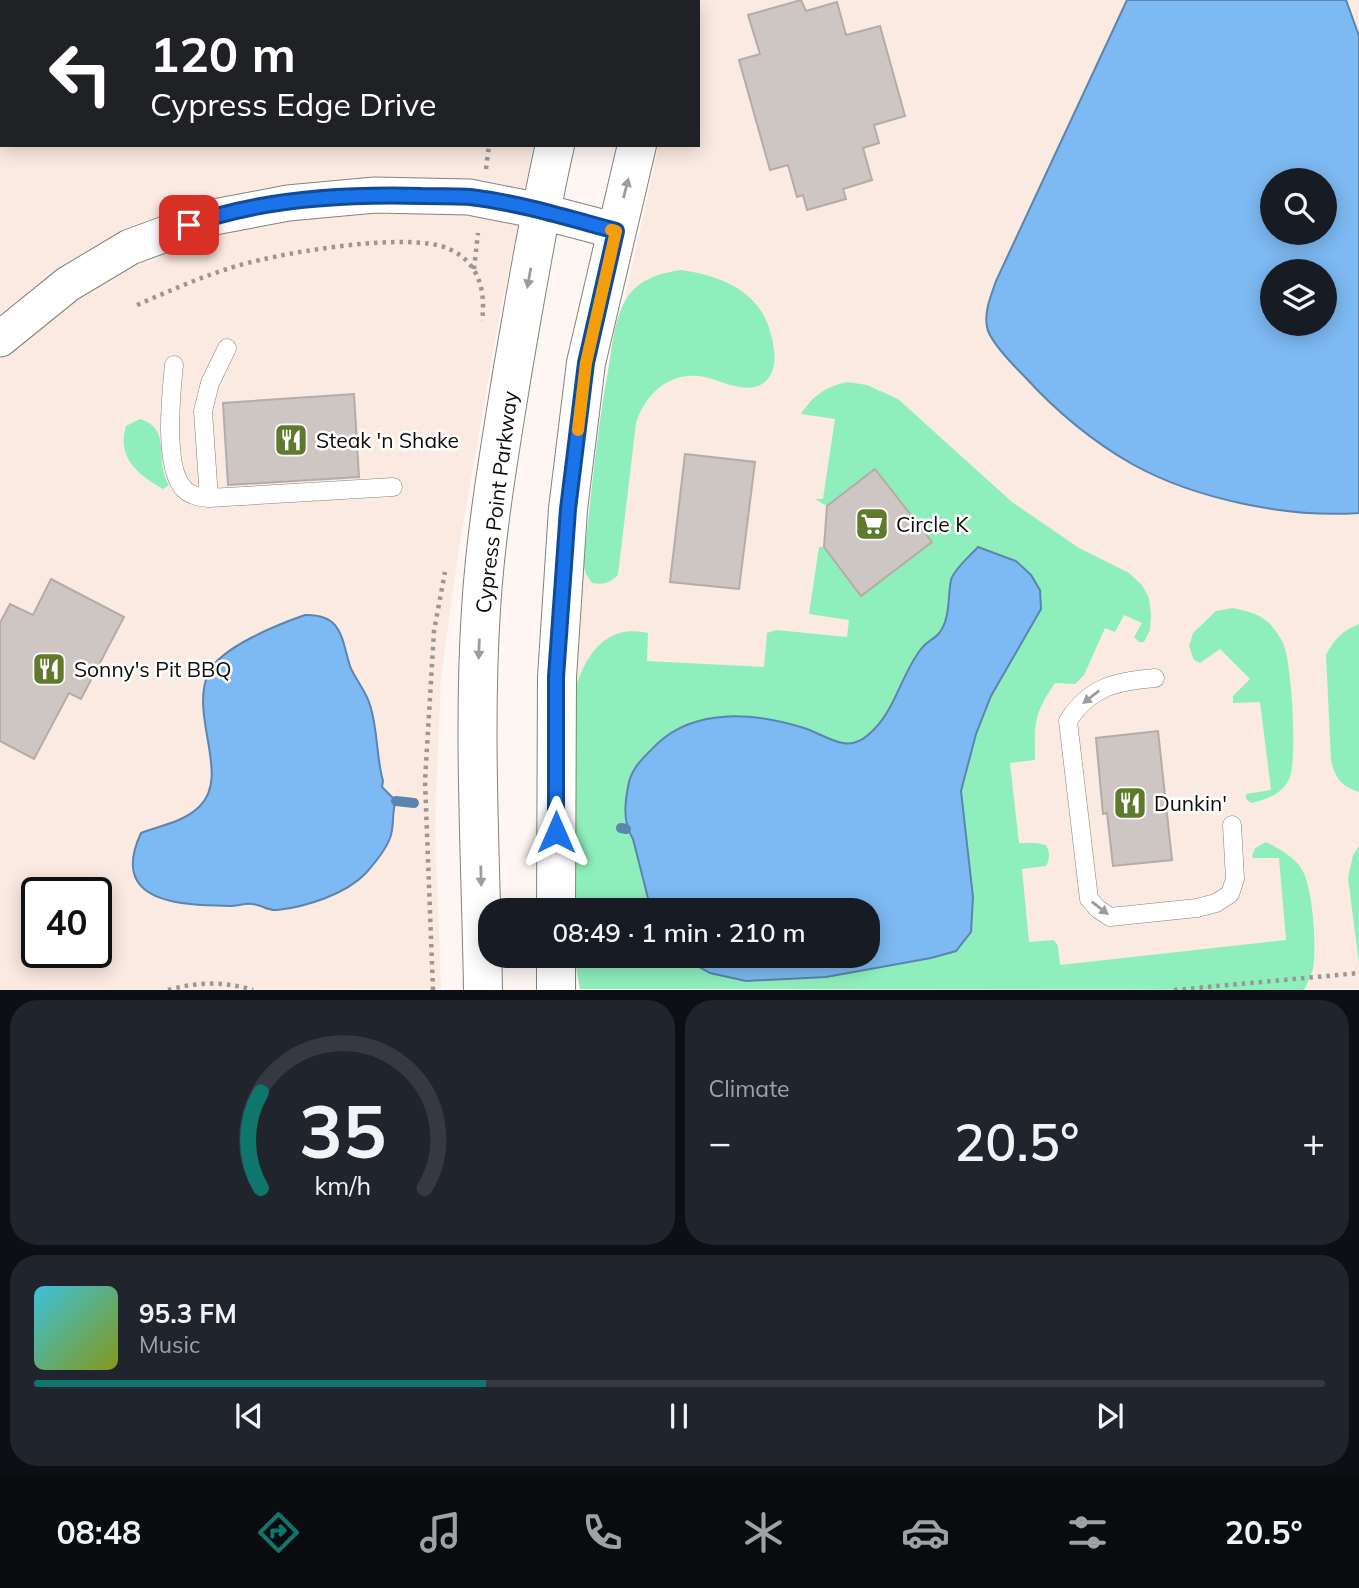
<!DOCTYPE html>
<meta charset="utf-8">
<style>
body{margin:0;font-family:Mulish,sans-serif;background:#20242c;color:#f1f3f6;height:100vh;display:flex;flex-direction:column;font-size:26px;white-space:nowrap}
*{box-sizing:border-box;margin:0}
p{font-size:23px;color:#9ea1a6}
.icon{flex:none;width:38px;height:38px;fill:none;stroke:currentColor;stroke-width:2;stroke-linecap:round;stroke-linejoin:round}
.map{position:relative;height:990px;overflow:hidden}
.side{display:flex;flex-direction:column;gap:10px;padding:10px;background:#0d0f14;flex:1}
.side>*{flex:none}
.hud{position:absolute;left:0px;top:0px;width:700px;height:147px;box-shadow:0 4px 18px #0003;background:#202124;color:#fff;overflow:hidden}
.controls{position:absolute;left:1260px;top:168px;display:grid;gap:14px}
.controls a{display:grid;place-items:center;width:77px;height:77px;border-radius:50%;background:#171b24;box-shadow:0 4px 18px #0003;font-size:35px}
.speed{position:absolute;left:21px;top:877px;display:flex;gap:14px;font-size:35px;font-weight:700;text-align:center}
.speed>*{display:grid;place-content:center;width:91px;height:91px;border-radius:50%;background:#171b24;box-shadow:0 4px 18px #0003;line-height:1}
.speed .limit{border:4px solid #111;border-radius:10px;background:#fff;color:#111}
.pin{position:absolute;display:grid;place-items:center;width:60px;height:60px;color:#fff;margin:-30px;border-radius:14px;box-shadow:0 4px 10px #0006}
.me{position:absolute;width:77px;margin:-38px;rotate:0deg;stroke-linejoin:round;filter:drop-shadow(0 0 5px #0008)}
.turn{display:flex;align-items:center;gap:24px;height:147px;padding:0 35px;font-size:32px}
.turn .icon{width:91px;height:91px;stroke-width:2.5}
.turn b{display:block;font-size:49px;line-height:60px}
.big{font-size:52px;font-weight:600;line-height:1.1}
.side .tile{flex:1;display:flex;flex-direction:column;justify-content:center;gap:10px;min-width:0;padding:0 24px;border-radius:28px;background:#20242c}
.side .dial{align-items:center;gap:0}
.dial svg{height:182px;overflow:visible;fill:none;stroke:#363941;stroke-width:7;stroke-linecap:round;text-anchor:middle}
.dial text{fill:#f1f3f6;stroke:none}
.song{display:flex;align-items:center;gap:21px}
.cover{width:84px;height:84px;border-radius:10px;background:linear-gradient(135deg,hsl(190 70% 55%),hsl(70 70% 35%))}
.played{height:7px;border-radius:4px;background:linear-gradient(90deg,#0f766e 35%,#363941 35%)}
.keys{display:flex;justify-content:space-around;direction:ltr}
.heat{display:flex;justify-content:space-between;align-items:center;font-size:38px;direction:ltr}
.side .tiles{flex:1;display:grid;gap:10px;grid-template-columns:1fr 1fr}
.tile:last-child{grid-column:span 2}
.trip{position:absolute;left:478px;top:898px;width:402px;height:70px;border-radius:28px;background:#171b24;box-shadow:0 4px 18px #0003;font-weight:600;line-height:70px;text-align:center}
.menu{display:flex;height:112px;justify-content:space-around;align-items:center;background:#090b0e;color:#9ea1a6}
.menu .icon{width:49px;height:49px}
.menu .current{color:#0f766e}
.menu b{font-size:32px;color:#f1f3f6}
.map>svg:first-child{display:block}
.built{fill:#faeae2;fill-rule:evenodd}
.green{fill:#8fefbc}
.water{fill:#7db9f2;stroke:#5b85ac;stroke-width:2;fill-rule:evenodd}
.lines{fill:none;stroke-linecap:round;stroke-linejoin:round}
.stream{stroke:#5b85ac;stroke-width:10}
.building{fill:#cdc6c2;stroke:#b3aca8;stroke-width:2}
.service-casing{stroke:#87807c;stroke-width:19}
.minor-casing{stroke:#87807c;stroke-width:37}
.tertiary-casing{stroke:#87807c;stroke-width:40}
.path{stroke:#9c9693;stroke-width:4.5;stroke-dasharray:3.5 5;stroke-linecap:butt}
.service{stroke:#fff;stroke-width:18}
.minor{stroke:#fff;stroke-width:35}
.tertiary{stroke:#fff;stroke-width:38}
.oneway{fill:#9e9d9d}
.route-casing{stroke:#114b97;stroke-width:18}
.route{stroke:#1a73e8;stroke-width:12}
.slow{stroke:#f59e0b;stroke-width:12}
.labels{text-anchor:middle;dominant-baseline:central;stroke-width:5;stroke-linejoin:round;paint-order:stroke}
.poi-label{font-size:21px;fill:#0d0b0a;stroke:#fff;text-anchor:start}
.street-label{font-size:21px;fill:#0d0b0a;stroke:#fff}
</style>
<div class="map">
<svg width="1359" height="990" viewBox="0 0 1359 990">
<rect width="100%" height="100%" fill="#fef6f2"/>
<!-- built -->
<path class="built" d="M0,0h566l-564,2v143h532l-36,179 -39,224 -18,128 -6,149 6,164 -441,1zM37,892h59v60h-59z
M691,0h668v989h-779l-6,-33h294v-46h-296l2,-218 9,-128 20,-164 13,-74 8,-24 35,-157h39v-143h-8zM1272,180h53v53h-53zM1272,271h53v53h-53z"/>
<!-- green -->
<path class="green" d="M682,270c49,8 86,26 92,80 2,13 -1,27 -12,34 -19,11 -44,-6 -63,-8 -32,-3 -54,19 -63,47l-18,152c-9,8 -14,10 -26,8l-6,-9 -3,-10c8,-64 13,-129 25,-193 4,-22 5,-47 16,-68 12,-23 34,-30 58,-33z
M847,382l20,3 31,14 114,103 67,46 50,25 13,12 7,13 2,17 -1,15 -6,12h-5l-5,-5 8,-14 -18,-8 -9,17 -10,-4 -21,47 -9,9 -20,-1c-22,33 -20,38 -20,77l-25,3 9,80h17l10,2c4,7 4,14 0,21l-24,3 7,73 25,-2 4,6 2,19 226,-25 -7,-82h-26l-1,-2 3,-8 11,-6c12,6 27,14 35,26 12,17 16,80 12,101 -2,7 -6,14 -9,21l-724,-1 -6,-33h106l30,16 36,9 80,-4 105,-19 42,-61 -12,-106 15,-57 15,-38 50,-87 -1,-19 -9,-15 -15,-14 -38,-14c-8,9 -24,23 -26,34 -4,18 -2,35 -12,52 -4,8 -15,10 -20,18 -16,23 -34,81 -63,92 -11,3 -22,-3 -32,-6l-199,92 7,10 18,71h-79l2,-218c11,-35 30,-69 74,-59l-1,28 117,6 3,-34 9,-3 71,7 2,-17 -40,-6 10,-67h5l37,49 70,-54 -55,-73 -49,37 -12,-7h8l12,-80 -34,-5c12,-19 25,-27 46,-32z
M140,419c33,10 14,42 29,66l-6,4c-24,-14 -47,-31 -37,-63z
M1233,608c14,3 28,6 38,17 4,5 10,13 12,18 9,20 14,114 7,134 -6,16 -23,23 -39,26l-5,-4v-5l25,-4 -11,-88 -27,1v-7l17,-17 -30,-30 -20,14 -6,-3 -5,-14 4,-13 23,-22z
M1359,624v168c-18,-6 -24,-14 -28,-32l-5,-105c8,-16 16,-24 33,-31z
M1359,846v117l-11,-85 5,-23z"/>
<!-- water -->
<path class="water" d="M1127,0h219l13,36v477c-72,5 -164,-14 -227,-49 -40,-23 -76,-53 -107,-87 -10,-10 -36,-37 -38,-50 -3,-16 4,-31 9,-46zM1272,180h53v53h-53zM1272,271h53v53h-53z
M978,547l38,14 15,14 9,15 1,19 -50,87 -15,38 -15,57 12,106 -2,35 -15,19 -25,7 -105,19 -80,4 -36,-8 -30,-17h188v-46h-217l-18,-71c-11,-17 -8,-38 -4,-57 4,-16 17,-27 28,-38 39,-37 100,-31 147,-16 13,4 26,13 39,15 10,2 18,-2 25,-8 27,-22 32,-59 53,-86 9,-12 17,-8 24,-27 5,-14 3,-28 6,-42 3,-11 19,-24 27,-33z
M305,615c37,-1 36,22 45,51 5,13 16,25 20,39 8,24 6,51 13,76l-1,6 14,14c-5,12 -1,24 -6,37 -4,11 -16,26 -24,35 -20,21 -60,34 -89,37 -10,1 -16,-6 -25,-6 -7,-1 -15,2 -22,2 -48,-1 -122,-2 -89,-73 21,-8 42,-11 58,-26 33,-31 -11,-92 10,-135 12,-25 70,-48 96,-57z"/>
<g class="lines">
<!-- stream -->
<path class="stream" d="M396,801l18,2
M621,828l5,1"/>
</g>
<!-- building -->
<path class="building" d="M801,0l5,11 31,-9 9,33 34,-9 25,90 -31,9 5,18 -16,5 9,32 -29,9 3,10 -39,11 -4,-15 -6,2 -9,-32 -18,5 -31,-110 21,-6 -12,-39z
M354,394l5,83 -131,8 -5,-82z
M685,454l70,8 -16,127 -69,-7z
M875,469l57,73 -71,54 -37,-49 3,-41z
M51,579l73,38 -43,82 -12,-6 -35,66 -34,-18v-118l10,-19 23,11z
M1158,731l14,129 -59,6 -6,-53 -4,1 -7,-76z"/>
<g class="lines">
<defs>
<path id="service" d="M174,365c-3,29 -11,102 10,124 7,7 16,8 25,9l184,-11
M209,498l-6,-87 7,-28 17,-35
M1155,678c-38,3 -66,9 -87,43l21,178 9,10 12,8 87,-9 19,-5 14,-9 5,-15 -3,-54"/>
<path id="minor" d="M0,339l68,-55 62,-37 79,-29 79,-15 87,-8 94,2 71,14 76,20"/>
<path id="tertiary" d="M588,2l1,-2
M672,2v-2
M556,910l1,-233 11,-168 18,-146 51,-218
M556,956v34
M483,990c-2,-126 -10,-256 -2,-381 5,-81 19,-160 32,-241 13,-74 25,-149 42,-223"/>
</defs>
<!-- service casing -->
<use href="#service" class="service-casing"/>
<!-- minor casing -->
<use href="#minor" class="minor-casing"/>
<!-- tertiary casing -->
<use href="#tertiary" class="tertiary-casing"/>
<!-- path -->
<path class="path" d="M547,2l1,-2
M486,169l3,-24
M474,269l4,-36
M137,305c30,-13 59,-26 90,-36 43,-15 183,-39 222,-20 30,13 37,42 33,72
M168,990c29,-8 56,-9 85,0
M433,990l-8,-209 9,-150 11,-59
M1174,990l185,-17"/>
<!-- service -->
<use href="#service" class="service"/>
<!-- minor -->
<use href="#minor" class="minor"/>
<!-- tertiary -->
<use href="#tertiary" class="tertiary"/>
</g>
<!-- one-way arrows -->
<defs><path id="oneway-solid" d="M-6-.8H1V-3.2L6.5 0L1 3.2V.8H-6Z" transform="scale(1.75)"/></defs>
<g class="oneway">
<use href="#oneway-solid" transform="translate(626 188) rotate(-76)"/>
<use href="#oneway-solid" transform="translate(529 278) rotate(100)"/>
<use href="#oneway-solid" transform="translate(479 649) rotate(92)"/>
<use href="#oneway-solid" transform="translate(1091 697) rotate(142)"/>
<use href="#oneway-solid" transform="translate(481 876) rotate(89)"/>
<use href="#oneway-solid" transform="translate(1100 908) rotate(38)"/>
</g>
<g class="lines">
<defs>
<path id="route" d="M189,225c70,-26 159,-31 233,-29 16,0 32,0 48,1 50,6 98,21 146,34l-30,132 -18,146 -12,168v155"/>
</defs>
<!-- route casing -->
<use href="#route" class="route-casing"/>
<!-- route -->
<use href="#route" class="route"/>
<!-- slow -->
<path class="slow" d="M578,430l8,-67 30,-132 -5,-1"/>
</g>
<!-- icons -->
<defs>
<symbol id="restaurant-square" viewBox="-11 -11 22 22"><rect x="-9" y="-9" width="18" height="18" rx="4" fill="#607a2d" stroke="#fff"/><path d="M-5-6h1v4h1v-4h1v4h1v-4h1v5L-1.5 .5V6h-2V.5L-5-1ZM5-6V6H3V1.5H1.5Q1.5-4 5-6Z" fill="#fff"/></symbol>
<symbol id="supermarket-square" viewBox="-11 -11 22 22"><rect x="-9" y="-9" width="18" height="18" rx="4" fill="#607a2d" stroke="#fff"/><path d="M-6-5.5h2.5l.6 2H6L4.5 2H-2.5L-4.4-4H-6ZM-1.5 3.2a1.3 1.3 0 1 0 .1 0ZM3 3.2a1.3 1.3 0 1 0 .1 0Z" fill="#fff"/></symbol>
</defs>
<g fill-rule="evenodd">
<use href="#restaurant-square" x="272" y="421" width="38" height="38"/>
<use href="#supermarket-square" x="853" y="505" width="38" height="38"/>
<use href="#restaurant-square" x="30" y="650" width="38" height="38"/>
<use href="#restaurant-square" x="1111" y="784" width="38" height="38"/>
</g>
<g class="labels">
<!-- poi labels -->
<g class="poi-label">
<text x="316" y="440">Steak 'n Shake</text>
<text x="896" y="524">Circle K</text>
<text x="74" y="669">Sonny's Pit BBQ</text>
<text x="1154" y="803">Dunkin'</text>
</g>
<!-- street labels -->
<g class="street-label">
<text transform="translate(496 502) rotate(-83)">Cypress Point Parkway</text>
</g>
</g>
</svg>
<div class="controls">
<a><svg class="icon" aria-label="search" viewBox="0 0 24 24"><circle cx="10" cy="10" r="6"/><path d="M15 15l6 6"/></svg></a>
<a><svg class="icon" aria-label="layers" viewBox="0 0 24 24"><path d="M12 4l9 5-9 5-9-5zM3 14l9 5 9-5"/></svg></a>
</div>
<div class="speed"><div class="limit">40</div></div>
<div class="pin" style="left:189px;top:225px;background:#d93025"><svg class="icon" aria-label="arrive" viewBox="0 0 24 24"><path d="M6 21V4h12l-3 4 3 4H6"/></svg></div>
<svg class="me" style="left:556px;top:832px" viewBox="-20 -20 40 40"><path d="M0-17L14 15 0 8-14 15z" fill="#1a73e8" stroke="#fff" stroke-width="4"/></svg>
<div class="trip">08:49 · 1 min · 210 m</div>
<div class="hud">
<div class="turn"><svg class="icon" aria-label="left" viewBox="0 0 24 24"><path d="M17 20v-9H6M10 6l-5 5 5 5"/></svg><div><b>120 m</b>Cypress Edge Drive</div></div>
</div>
</div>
<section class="side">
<div class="tiles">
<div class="tile dial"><svg viewBox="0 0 100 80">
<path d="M14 69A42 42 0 1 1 86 69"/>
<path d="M14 69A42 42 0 0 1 14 27" stroke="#0f766e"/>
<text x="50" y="56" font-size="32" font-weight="700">35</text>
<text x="50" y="72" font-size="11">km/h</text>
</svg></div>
<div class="tile"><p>Climate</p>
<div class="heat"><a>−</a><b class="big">20.5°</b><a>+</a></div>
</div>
<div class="tile">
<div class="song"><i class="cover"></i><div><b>95.3 FM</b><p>Music</p></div></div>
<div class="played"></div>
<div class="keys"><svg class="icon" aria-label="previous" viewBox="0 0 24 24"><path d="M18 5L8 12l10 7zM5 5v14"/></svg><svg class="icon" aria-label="pause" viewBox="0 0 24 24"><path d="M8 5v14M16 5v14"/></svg><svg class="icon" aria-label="next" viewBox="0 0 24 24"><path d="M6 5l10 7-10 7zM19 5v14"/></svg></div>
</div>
</div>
</section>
<nav class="menu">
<b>08:48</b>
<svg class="icon current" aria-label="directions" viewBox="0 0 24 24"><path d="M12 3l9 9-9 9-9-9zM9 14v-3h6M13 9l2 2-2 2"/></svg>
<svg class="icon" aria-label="music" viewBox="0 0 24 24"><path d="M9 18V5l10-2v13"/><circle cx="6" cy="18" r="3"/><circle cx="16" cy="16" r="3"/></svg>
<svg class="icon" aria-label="phone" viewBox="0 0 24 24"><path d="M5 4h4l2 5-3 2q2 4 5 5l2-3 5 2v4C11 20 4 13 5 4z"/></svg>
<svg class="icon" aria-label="climate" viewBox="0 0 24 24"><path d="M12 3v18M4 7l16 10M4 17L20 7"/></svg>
<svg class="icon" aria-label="car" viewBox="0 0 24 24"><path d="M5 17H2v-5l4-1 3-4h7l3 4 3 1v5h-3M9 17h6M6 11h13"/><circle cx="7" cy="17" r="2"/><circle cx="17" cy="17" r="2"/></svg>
<svg class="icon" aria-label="filters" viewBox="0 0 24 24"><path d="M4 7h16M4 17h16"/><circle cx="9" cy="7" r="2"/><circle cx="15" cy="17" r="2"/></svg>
<b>20.5°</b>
</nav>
